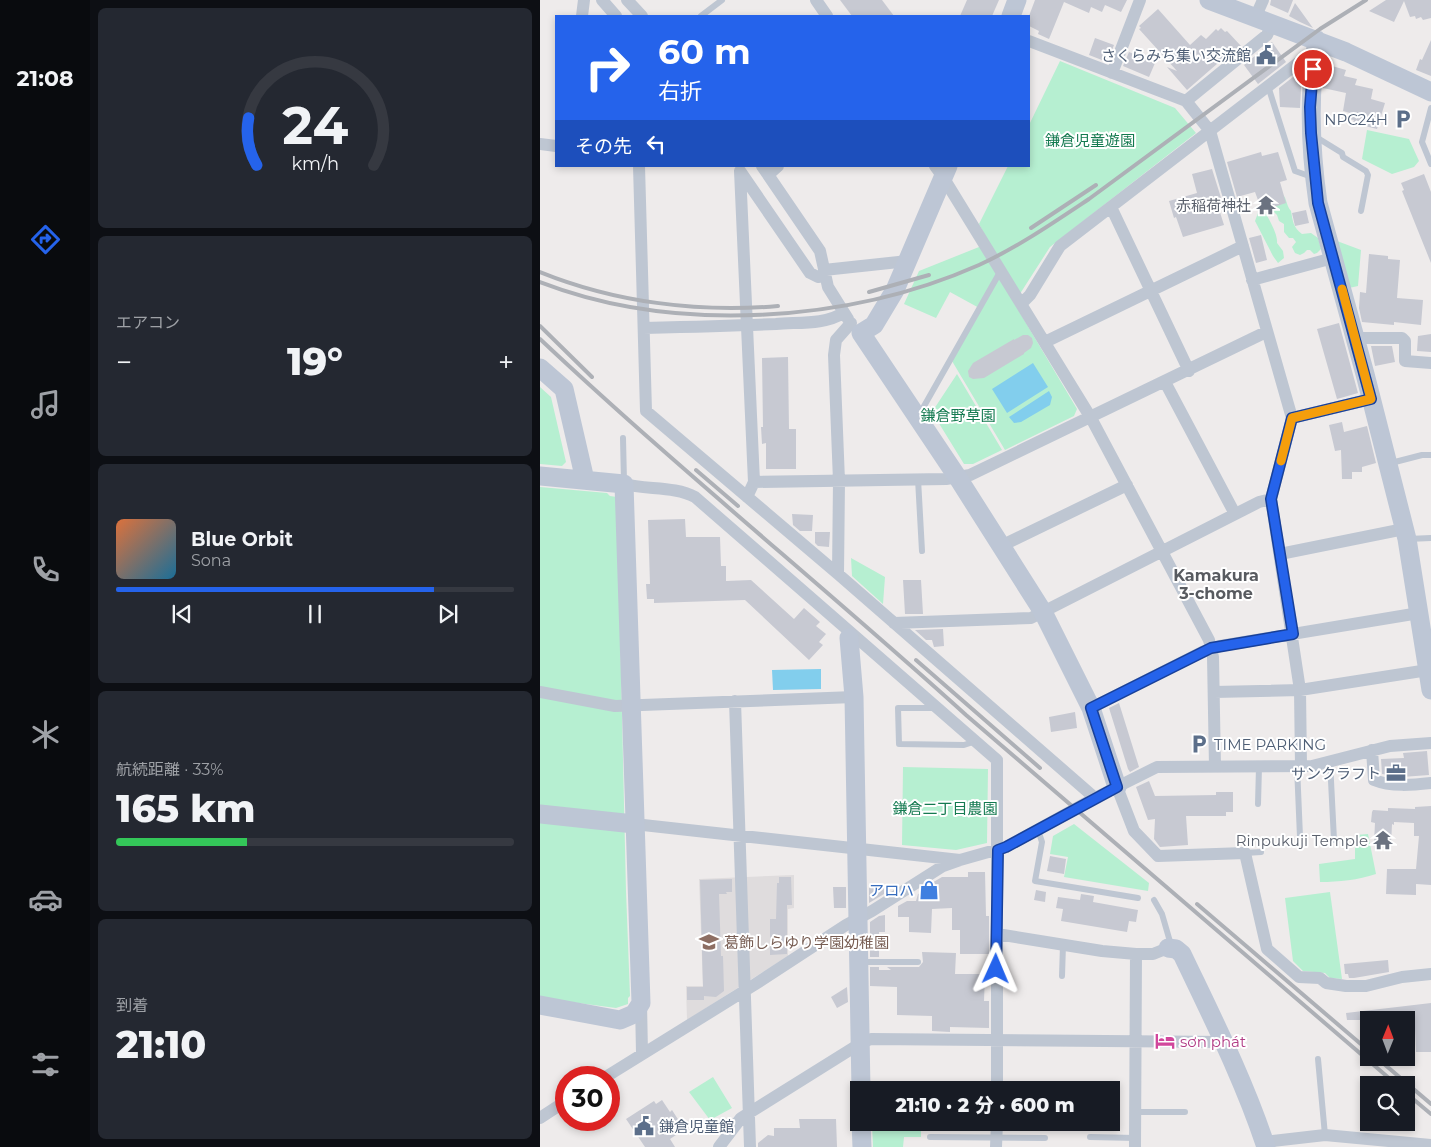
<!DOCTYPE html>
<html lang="ja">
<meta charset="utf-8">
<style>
body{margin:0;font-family:Montserrat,"Noto Sans JP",sans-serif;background:#242831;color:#f1f3f6;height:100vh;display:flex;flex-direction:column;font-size:19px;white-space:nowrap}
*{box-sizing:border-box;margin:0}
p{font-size:16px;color:#9ea1a6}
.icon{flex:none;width:28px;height:28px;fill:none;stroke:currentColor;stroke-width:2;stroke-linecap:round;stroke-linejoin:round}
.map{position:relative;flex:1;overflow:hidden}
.panel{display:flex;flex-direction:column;gap:8px;padding:8px;background:#0d0f14;width:450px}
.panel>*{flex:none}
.banner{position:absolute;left:15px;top:15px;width:475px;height:152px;border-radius:0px;box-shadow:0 2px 8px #0003;background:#2563eb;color:#fff;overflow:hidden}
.needle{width:32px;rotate:1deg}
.controls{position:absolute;left:820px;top:1011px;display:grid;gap:10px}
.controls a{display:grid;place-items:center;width:55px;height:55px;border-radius:0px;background:#171b24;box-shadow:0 2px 8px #0003;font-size:25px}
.speed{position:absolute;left:15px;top:1066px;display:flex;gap:10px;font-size:25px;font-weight:700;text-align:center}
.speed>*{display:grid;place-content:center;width:65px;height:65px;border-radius:50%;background:#171b24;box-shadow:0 2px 8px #0003;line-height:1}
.speed .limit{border:8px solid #d22;background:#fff;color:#111}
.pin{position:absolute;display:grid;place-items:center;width:42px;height:42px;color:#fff;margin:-21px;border:2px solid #fff;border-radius:50%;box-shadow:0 1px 5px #0007}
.me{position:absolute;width:55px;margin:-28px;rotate:1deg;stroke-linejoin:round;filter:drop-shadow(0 0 4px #0008)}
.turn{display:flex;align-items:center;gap:18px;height:105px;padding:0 20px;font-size:22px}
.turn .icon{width:65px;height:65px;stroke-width:2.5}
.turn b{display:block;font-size:35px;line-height:42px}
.then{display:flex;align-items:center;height:48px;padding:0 20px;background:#0003;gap:10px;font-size:19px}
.big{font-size:38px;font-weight:800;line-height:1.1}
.panel .widget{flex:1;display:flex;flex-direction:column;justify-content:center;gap:8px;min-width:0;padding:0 18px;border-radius:8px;background:#242831}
.panel .dial{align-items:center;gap:0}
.dial svg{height:130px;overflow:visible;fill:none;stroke:#363941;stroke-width:7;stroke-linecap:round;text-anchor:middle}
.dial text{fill:#f1f3f6;stroke:none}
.song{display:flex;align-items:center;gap:15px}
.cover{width:60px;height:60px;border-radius:8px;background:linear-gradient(135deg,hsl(20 70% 55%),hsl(200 70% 35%))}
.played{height:5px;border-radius:2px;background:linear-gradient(90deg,#2563eb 80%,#363941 80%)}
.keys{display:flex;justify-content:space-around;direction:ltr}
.heat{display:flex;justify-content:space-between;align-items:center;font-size:28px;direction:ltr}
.charge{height:8px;border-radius:4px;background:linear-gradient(90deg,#34c759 33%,#363941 0)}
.trip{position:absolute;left:310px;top:1081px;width:270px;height:50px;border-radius:0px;background:#171b24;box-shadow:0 2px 8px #0003;font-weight:800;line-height:50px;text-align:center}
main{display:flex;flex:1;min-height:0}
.menu{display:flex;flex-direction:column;width:90px;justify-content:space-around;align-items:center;background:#090b0e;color:#9ea1a6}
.menu .icon{width:35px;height:35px}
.menu .selected{color:#2563eb}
.menu b{font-size:22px;color:#f1f3f6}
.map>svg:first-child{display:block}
.education{fill:#dfdcdd}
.green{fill:#b6efd1}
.water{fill:#82ceed}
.building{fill:#c7c9d2}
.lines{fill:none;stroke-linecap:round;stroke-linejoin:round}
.lane{stroke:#bec6d2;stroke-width:6}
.street{stroke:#bec6d2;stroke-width:12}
.secondary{stroke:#bdc6d5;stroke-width:19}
.rail{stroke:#adb0b6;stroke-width:4}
.route-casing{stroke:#184099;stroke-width:12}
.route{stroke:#2563eb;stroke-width:9}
.slow{stroke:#f59e0b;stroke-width:9}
.labels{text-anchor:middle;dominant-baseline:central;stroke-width:4;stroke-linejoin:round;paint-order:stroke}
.service-label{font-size:15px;fill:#4e5e75;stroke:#fff;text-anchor:end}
.park-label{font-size:15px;fill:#147a50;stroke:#fff}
.worship-label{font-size:15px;fill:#5b616d;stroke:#fff;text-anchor:end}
.shop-label{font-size:15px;fill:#366cbe;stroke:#fff;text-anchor:end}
.education-label{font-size:15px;fill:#785e54;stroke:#fff;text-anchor:start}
.hotel-label{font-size:15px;fill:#b23c85;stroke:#fff;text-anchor:start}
.neighbourhood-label{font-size:16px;font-weight:bold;fill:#585b60;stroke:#fff}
</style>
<main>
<nav class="menu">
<b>21:08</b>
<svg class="icon selected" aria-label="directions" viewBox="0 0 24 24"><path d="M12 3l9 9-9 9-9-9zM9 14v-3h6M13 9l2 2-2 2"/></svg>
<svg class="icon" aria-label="music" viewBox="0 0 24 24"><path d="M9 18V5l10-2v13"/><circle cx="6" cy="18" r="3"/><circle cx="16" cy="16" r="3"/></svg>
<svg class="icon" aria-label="phone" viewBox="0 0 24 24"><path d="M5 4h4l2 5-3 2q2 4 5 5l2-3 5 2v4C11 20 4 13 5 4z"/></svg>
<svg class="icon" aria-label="climate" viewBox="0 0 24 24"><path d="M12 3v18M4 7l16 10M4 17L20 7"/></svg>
<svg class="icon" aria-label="car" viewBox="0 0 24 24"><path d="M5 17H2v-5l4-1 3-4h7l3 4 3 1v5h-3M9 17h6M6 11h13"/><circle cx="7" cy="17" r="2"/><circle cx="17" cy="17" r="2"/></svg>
<svg class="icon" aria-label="filters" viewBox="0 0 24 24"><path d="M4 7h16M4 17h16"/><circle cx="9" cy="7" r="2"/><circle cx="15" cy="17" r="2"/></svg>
</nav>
<section class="panel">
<div class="widget dial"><svg viewBox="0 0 100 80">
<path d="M14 69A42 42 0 1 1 86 69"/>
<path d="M14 69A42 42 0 0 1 9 40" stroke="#2563eb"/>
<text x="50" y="56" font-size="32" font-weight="700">24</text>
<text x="50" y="72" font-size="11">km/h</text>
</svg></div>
<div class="widget"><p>エアコン</p>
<div class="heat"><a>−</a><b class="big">19°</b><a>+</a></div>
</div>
<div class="widget">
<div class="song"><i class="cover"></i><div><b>Blue Orbit</b><p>Sona</p></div></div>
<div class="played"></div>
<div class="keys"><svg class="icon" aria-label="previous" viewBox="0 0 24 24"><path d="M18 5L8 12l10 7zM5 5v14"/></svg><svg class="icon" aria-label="pause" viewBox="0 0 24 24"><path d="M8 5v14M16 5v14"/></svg><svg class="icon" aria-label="next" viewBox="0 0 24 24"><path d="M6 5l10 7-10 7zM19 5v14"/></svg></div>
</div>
<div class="widget"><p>航続距離 · 33%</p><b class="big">165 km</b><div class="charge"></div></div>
<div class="widget"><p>到着</p><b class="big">21:10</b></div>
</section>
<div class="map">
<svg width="891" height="1147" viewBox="0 0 891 1147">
<rect width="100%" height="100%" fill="#eeebeb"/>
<!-- education -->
<path class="education" d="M254,875v33l-6,1v47l-101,64 -1,-34h17l-4,-107z"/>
<!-- green -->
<path class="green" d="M520,61l115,47 21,25 -146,114 -36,56 63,106 -3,7 -69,34 -53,-89 29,-52 -31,-17 -14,26 -32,-14 15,-33 70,-28 -10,-19 29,-58h21v-41z
M827,130l42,9 10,22 -5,6 -22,7 -30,-15z
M739,191c9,6 6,13 12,20 2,11 2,16 11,23l9,-1 7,5 3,11 -4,4 -3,1 -4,-4h-3l-3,3 -4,2 -5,-2 -3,-6 4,-5 -3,-4h-4l-5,-6v-8l-5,-3 -2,-6 -5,-5z
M718,213l8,1c4,7 12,21 11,29l6,8 1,7 -6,5 -5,-7 -18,-35z
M797,241l24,9 -3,36 -9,2z
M417,374l45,76 -29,14h-9l-32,-52z
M0,387l11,10 15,65 -4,4 -22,-2z
M0,487l67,6 3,3 7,1 9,394 4,105 -2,2v6l-12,4 -76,-10z
M311,558l34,19 -2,27 -31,-28z
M363,767l85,2 -1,74 -31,7 -54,-5z
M534,824l75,59 -1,8 -84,-14 4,-20 -18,-3 3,-18z
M828,834l8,40c-18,6 -37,8 -56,8l-1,-18 36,-5v-24z
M790,892l12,87 -12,-1 -5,-5 -22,-2 -10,-10 -8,-63z
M173,1077l19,31 -22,12 -21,-28z
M332,1123h49v14h-17l-1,10h-30z"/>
<!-- water -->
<path class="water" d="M493,363l15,24 -41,26 -15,-24z
M509,391l3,6 -2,8 -29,17 -7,1 -5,-6z
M281,669v20l-48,1 -1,-20z"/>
<!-- building -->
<path class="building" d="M300,0h42l12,16h-42z
M427,0h32l-7,16h-32z
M495,0h92l-6,12 -16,-7 -3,7 -11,-5 -2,6 -25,-11 -15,37 -11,-5 1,-3 -10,-5v-10z
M731,0h22l-5,13 -18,-8z
M846,0h45v18l-8,2 -2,-3 -5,2 -1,-3 -5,1 -6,-16 -10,21 -25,-11z
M755,3l18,25 -13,-6 -11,-6z
M618,9l32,36 11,-10 5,4 10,-10 2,2 3,-3 4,4 2,-1 14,15 -7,5 -1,-1 -46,40 -20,-23 10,4 -38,-42 2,-1 -2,-2z
M555,38l19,7 -7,17 -18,-7z
M891,40v36l-15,-6 4,-11 2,1z
M732,42l14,20 -28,22 -14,-19z
M589,52l26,11 -6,14 -26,-11z
M785,64l21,6 -2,6 13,3 -2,6 18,4 -2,10 14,4 -8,26 -24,-6 1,-3 -5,-1 1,-6 -7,-2 3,-18 -23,-5z
M762,70l-2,38 -20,-1 -1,-19z
M721,152l1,4 16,-4 9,28 -7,2 6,21 -24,8 -7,-19 -18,5 -10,-35z
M672,169l10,32 -5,1 1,4 6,19 -41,12 -7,-20 -2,1 -5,-17 28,-8 -5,-19z
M884,174l7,18v71l-29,-72 2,-1 -3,-7z
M766,210l3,13 -14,3 -3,-13z
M721,235l6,25 -11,3 -7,-25z
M829,254l19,2v3l12,1 -3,38 26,2 -2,25 -27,-3v3l-32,-3 -3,-14 1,-16 6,1z
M799,323l19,70 -21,6 -20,-70z
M891,334v18l-14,-1 1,-15z
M483,335h5l4,3 1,5 -2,5 -7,5v1l-40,24 -11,1 -4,-2 -1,-6 5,-8 41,-24v1z
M831,346h21l3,16 -20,4z
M248,357l1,72h7v40h-30v-26l-4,1 -1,-17h2l-1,-69z
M802,422l2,10 23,-6 9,37 -14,4v5h-10v7h-10l-1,-29 -6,1 -6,-26z
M252,514l21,1 -1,16h-12l-7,-6z
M145,519l1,18h34l1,29h5v15l25,-1 43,39 10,-11 16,14 -4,4 10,8 -7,8 4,3 -14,15 -64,-60 -91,3v-4h-7l-1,-15h4l-2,-64z
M275,532h15l-1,15 -11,-1 -3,-3z
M363,580h18l2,34h-18z
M403,629l1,17 -10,1 -2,-7h-6l-11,-10z
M579,703l20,64 -9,5 -2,-3 -19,-61z
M535,712l2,16 -26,4 -2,-15z
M887,751l2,24 -27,2 -20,-3 -1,-15 23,-1 -1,-5z
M609,781l6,15 61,-1v-3h17v20h-7v4h-40l2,29 -28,2 -6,-8 1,-20 -7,1 -12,-33z
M891,806v79l-15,-1v11l-30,-1 1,-25h29l3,-33h-5v-13l-20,-1v3l-2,-1 -1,21h-3v3l-12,-1 1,-5h-3l1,-19 -4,-1 1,-10 1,-2 15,1v-3l27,1v-2z
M510,856l16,3 -2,15 -17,-3z
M428,872h17l1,44h3v38h-29v-24h-8v-22l-20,1 -1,24 -22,-1v-15h-11v-11l9,-5h9l2,-7 5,-2 2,-5 17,-10h26z
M239,877h12l1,28h-5v49l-17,1v-36h6l1,-36h2z
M192,879v13h-6l1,2h-8l2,62h2l1,35 -8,6 -12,-1v-6v10h-17v-13h16l-3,-107z
M344,884v10l-15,9v-18z
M293,887h13v21h-12z
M496,890l10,2 -1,10 -11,-2z
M541,894l13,2 -1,6 45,8 -2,12 -7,-1 -2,11 -66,-11 2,-12 -7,-1 2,-11 22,3z
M345,915v17h-6v25h-9v-35l9,-6z
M382,952l34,1 -1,21h30l-1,27h5v27l-39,-1v5l-18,-1v-15l-35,-1v-28l-27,-1v-19h9v3h12l-4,-3h32l4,-5z
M848,960l1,12 -35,6h-5l-1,-4h-3l-1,-10z
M307,987l1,15 -11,6 -6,-11z
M891,1003v49h-15l-1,-23 -9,1v-10h-59l-1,-7z
M122,1100l8,12 2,-2 9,14 -6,4 4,5 -9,6 5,8h-30l-19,-28 28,-18 2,3z
M259,1119h37l1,28h-79v-4l10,-8 6,1v-8h26z"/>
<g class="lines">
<!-- lane -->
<path class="lane" d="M161,16l21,-16
M728,86l27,85 17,6
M891,108l-9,34 9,22
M776,137l26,16 1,4 23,14 2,4 -7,36
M379,415l81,-143
M83,438l1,44
M851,463l31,-8h9
M378,479l4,72
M868,539l23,-1
M394,708h-36l1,36 65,1 12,-4
M790,761l4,79
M757,766l3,71
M718,804l1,-37
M498,830l4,12 -7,39 103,17
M705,853l16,-1
M614,900l8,14 9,31
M320,962h58
M522,976l1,-31
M778,1059l7,76
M595,1112h50
M390,1137l115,1
M550,1137l45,1"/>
<!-- street -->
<path class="street" d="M62,0l14,16
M87,0l15,16
M276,0l11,16
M42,16l2,-16
M715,18l8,-18
M489,41l157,60 24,30 82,287 -21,81 29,191 1,76
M572,73l28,-73
M646,101l81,-66 5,-11
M0,144l16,2
M99,166l7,245 192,163 257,224
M222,166l58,85 8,36 20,32
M395,166l8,11 148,241 118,222 4,17 2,110
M200,171l14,311
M200,171l70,102 8,4 7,-1
M228,175l10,-9
M571,207l78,164
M284,270l84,-9
M712,280l81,-22
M481,304l9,-9 30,-49 255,-196
M104,328c44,-1 88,-2 132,-4 21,-2 49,1 67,-11
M815,338h47l3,3v20l26,2
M505,342l198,-96
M625,382l70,132
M752,418l79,-19
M84,484c22,6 51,2 71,13l154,134v7
M207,497l7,-15 192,-3 24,-4 296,-143
M461,546l126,-61
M740,554l124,-25
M298,574l1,-93 -5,-126 2,-15 15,-17
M354,623l137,-5 228,-116 12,-3
M309,631l148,129v330
M0,692l75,14 239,-9
M674,692l86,-2 128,-20
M195,701l15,446
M551,708l111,-56 18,-6 199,-33
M832,750l2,30c17,7 39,5 57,3
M577,787l17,44 24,25 87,-3 22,96 32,28 21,1 6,5 20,3h20l36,-9 29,-3
M94,824l326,36
M457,934l105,17 34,3h17l15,-6
M101,1003l1,50
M64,1078l150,-93 92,-60 26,-14 71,-45 17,-6 46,-13 89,-49 62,-31 155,-1 78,-20 41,-3
M0,1118l26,-17
M724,1142l61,-7 106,10
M179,1147l22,-29 120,-75 10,-4 353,3
M456,1147l1,-25
M595,1147l1,-193"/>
<!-- secondary -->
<path class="secondary" d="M669,0l137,52 85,40
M471,16l6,-16
M777,40c-9,55 -7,108 1,163l47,171 42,165 24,151
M408,166l-53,124 -21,35 -13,8 97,145 85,134 48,96 26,79
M0,368l24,21 21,91
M0,476l84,8 17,519 -7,11 -14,6 -80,-15
M309,638l5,59 7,393
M0,814l94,10
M628,948l8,1 6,5c30,63 62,126 84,193
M321,1122l1,25"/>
<!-- rail -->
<path class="rail" d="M491,228l65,-43
M0,272c74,30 158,41 238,34
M0,282c135,52 308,41 439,-17 39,-18 74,-42 110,-66l231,-170 46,-29
M329,292l60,-17
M0,326l52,51
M0,339c138,130 286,249 426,376l431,370
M156,470l42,36
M376,660l124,108
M657,904l172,147
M837,1058l54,46
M866,1093l25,21"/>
</g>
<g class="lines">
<defs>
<path id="route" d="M456,969l2,-119 8,-3 111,-60 -26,-79 120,-60 82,-14 -22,-135 21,-81 79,-19 -53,-196 -7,-70 -1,-26 3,-38"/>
</defs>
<!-- route casing -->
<use href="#route" class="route-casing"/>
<!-- route -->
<use href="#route" class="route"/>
<!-- slow -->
<path class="slow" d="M741,461l11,-43 79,-19 -29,-110"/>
</g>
<!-- icons -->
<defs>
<symbol id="civic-bare" viewBox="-9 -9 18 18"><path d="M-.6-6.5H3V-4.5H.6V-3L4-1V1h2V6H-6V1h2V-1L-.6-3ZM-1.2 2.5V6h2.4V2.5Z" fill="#5c6f8a" stroke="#fff" stroke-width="2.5" paint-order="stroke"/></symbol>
<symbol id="parking-bare" viewBox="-9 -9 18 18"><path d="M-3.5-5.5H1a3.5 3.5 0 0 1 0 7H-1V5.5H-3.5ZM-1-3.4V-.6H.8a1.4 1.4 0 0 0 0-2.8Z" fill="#5c6f8a" stroke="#fff" stroke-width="2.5" paint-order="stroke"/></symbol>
<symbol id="temple-bare" viewBox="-9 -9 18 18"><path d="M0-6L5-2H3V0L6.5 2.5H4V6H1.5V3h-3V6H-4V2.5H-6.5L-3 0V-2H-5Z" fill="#6b7280" stroke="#fff" stroke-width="2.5" paint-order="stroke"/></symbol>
<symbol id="office-bare" viewBox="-9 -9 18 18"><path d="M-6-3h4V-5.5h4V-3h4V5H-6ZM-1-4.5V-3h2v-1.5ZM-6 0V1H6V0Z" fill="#5c6f8a" stroke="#fff" stroke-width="2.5" paint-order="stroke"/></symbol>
<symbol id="shop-bare" viewBox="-9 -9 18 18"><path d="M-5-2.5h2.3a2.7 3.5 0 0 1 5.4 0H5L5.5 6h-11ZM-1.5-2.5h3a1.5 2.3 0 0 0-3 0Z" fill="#3f7fe0" stroke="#fff" stroke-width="2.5" paint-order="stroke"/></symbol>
<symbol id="school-bare" viewBox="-9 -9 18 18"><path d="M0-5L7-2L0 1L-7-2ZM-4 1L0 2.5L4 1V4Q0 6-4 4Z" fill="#8d6e63" stroke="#fff" stroke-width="2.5" paint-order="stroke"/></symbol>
<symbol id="hotel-bare" viewBox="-9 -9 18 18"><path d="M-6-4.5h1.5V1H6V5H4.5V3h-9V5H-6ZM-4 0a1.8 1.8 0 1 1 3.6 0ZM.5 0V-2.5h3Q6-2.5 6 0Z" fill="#d1479c" stroke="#fff" stroke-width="2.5" paint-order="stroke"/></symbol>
</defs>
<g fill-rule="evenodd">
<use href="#civic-bare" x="712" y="41" width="28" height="28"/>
<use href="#parking-bare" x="849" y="105" width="28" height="28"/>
<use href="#temple-bare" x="712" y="191" width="28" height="28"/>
<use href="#parking-bare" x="645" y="730" width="28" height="28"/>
<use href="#office-bare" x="842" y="759" width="28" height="28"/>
<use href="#temple-bare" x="829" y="826" width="28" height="28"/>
<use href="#shop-bare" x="375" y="876" width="28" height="28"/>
<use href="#school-bare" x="155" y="928" width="28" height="28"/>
<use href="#hotel-bare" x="611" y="1027" width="28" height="28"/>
<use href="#civic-bare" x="90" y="1112" width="28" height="28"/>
</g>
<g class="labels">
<!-- service labels -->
<g class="service-label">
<text x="711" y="55">さくらみち集い交流館</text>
<text x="848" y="119">NPC24H</text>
<text x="674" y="744" text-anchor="start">TIME PARKING</text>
<text x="841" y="773">サンクラフト</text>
<text x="119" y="1126" text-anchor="start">鎌倉児童館</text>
</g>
<!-- park labels -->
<g class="park-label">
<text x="550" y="140">鎌倉児童遊園</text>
<text x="418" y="415">鎌倉野草園</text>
<text x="405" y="808">鎌倉二丁目農園</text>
</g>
<!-- worship labels -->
<g class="worship-label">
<text x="711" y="205">赤稲荷神社</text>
<text x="828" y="840">Rinpukuji Temple</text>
</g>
<!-- shop labels -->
<g class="shop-label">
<text x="374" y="890">アロハ</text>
</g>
<!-- education labels -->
<g class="education-label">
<text x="184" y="942">葛飾しらゆり学園幼稚園</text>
</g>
<!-- hotel labels -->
<g class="hotel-label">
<text x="640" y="1041">sơn phát</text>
</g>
<!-- neighbourhood labels -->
<g class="neighbourhood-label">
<text x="676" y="575">Kamakura<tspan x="676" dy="18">3-chome</tspan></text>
</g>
</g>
</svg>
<div class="controls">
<a><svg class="needle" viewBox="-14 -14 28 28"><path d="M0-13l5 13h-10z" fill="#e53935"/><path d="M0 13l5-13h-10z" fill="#9ea1a6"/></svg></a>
<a><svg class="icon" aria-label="search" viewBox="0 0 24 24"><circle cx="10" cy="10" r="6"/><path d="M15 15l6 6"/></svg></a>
</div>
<div class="speed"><div class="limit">30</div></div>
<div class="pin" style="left:773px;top:69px;background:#d93025"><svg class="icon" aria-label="arrive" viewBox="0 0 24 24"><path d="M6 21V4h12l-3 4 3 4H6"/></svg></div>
<svg class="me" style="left:456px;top:969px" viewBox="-20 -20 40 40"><path d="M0-17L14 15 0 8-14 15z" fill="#2563eb" stroke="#fff" stroke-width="4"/></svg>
<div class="trip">21:10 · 2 分 · 600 m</div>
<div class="banner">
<div class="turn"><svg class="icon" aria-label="right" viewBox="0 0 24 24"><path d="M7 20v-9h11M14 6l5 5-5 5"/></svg><div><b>60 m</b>右折</div></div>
<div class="then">その先<svg class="icon" aria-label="left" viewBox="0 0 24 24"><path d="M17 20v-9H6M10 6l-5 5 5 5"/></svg></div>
</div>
</div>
</main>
